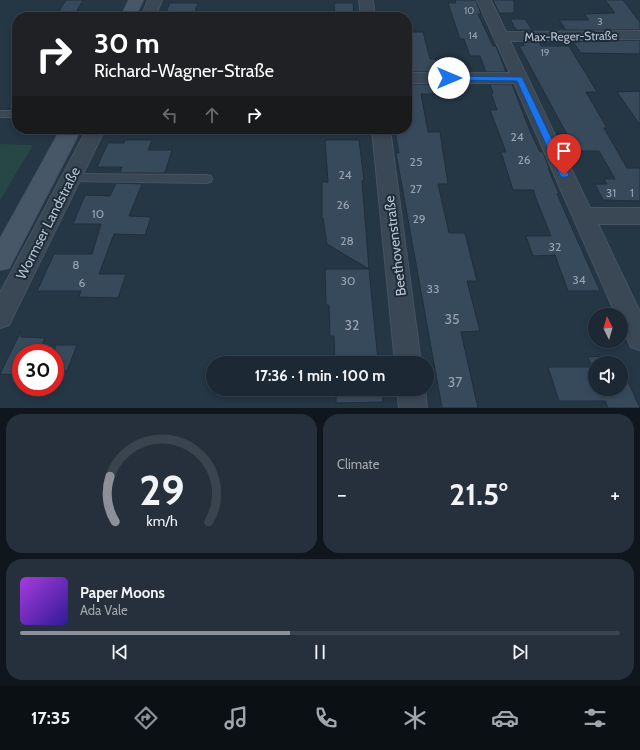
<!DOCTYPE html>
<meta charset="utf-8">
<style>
body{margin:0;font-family:Cabin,sans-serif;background:#25303c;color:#f1f3f6;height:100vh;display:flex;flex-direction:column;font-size:15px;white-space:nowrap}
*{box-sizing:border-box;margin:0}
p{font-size:13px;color:#a0a6ac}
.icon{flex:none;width:22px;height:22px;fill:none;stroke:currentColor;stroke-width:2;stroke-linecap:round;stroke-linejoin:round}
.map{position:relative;height:408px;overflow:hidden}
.side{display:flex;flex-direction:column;gap:6px;padding:6px;background:#0f161d;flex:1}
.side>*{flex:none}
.hud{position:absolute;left:12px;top:12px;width:400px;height:122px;border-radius:16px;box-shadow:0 2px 6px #0003,0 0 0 1px #3a444f;background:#202124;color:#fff;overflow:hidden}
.needle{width:26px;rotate:355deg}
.controls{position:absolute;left:588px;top:308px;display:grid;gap:8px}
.controls a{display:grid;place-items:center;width:40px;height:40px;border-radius:50%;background:#1c2834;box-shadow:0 2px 6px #0003,0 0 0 1px #3a444f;font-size:20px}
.speed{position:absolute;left:12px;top:344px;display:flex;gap:8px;font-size:20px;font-weight:700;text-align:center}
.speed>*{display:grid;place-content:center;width:52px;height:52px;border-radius:50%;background:#1c2834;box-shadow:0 2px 6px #0003,0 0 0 1px #3a444f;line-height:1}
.speed .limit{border:6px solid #d22;background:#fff;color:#111}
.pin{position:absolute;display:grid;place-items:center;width:34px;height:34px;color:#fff;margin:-41px -17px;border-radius:50% 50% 50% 0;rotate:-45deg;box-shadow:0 0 4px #0007}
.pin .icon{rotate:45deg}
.me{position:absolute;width:44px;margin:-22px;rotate:90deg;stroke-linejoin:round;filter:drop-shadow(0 0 3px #0008)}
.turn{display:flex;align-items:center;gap:14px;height:84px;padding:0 16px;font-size:18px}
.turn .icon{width:52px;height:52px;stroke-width:2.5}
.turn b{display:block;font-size:28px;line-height:34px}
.lanes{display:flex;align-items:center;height:38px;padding:0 16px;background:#0003;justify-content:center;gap:20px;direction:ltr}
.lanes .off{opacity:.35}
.big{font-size:30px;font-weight:700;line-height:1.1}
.side .tile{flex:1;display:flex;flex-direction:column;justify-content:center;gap:6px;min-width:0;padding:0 14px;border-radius:16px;background:#25303c}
.side .dial{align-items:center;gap:0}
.dial svg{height:104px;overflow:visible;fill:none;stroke:#3a444f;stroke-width:7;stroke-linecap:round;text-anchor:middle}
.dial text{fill:#f1f3f6;stroke:none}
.song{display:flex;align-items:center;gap:12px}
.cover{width:48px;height:48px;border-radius:6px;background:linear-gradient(135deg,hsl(280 70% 55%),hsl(250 70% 35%))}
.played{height:4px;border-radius:2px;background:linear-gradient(90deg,#8c9099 45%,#3a444f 45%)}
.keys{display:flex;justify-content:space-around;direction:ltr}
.heat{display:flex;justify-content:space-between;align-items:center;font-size:22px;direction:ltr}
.side .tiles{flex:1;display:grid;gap:6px;grid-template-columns:1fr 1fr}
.tile:last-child{grid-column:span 2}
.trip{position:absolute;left:206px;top:356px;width:228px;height:40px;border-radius:20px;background:#1c2834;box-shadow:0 2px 6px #0003,0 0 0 1px #3a444f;font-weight:700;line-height:40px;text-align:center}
.tabs{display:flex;height:64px;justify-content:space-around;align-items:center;background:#0b1015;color:#a0a6ac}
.tabs .icon{width:28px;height:28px}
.tabs .on{color:#8c9099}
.tabs b{font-size:18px;color:#f1f3f6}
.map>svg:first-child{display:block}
.green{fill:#274646}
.building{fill:#374a5c;stroke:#212e3c}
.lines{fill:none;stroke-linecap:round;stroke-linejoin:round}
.service-casing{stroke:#475361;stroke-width:2}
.minor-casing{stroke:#475361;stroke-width:2}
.secondary-casing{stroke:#475361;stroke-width:2}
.service{fill:#3a4755;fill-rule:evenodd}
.minor{fill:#3a4755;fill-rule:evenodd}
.secondary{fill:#485768;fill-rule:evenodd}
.route{fill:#1a73e8;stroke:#114b97}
.labels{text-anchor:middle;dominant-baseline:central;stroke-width:4;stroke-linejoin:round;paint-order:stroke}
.far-number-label{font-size:10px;fill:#96a2b0}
.far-street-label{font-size:12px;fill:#b8c2ce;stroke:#1e2c3a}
.number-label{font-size:12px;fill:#96a2b0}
.street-label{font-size:14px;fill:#b8c2ce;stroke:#1e2c3a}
.near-number-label{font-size:14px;fill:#96a2b0}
</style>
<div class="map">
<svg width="640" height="408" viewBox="0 0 640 408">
<rect width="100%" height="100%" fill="#253645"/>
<!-- green -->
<path class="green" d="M0,144l33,1 -33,55z"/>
<!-- building -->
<path class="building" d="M66,0h17l-8,14h-18z
M455,0h21l5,14h-3l15,32h3l10,26h-20l-6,-16h-10l-6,-17h-4l-12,-36h8z
M493,0h21v13h-15z
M605,0h18l17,22v8h-74l-7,-10h30l-5,-6 31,-1z
M170,3h28l-5,14h-29z
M334,3h19l1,14h-19z
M510,19h15l7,11h-16z
M407,32h16l7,27h6l2,13h-31z
M640,40v14l-59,-1 -8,-11z
M523,42h16l2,4h28l28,46h-11l21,36h-3l23,40h13v33l-37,-1 -8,-16h12l-3,-5h11l-16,-28h-23l-57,-105h5z
M407,84h35l2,10h-23l7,38h12l8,52h-10l11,49h16l12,48h-10l13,50 -19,1 17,76h-36l-46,-255h3l-4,-22h12z
M490,84h22l18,47 10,21h3l6,16h-1l11,26h-2l43,97h-32l-13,-36 -22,1 -7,-20h25l-16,-40 -1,-6h-21l-12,-38h5l-16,-42h7l-6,-17h2z
M640,91v34l-23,-33z
M125,140h27l-4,10h24l-7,23h-45l2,-6h-25l11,-24h16z
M325,140h34l5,41h-2l7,88 -42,-25 -4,-26h-1v-36h6z
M116,183l26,1 -13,32 22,1 -6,18 -31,-1 -15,40h27l-8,24 -39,-1 2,-6h-44l17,-37h38l9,-30h-28l12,-29 25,1z
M325,269h44l9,92h2v2h-45l-1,-27h-4l-1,-31h-3z
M21,331v6l24,1 -7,15h-17v22l-21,-1z
M55,345h22l-10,26h-12z
M608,356l2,7h-15v26h26v-12h5l14,31h-32l-3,-7h-46l-11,-34h44l-4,-10z
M336,389h46l1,13 -47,1z"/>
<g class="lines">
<defs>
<path id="service" d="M0,111h17v6h-17z
M72,174l135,1 4,1 1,3 -1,3 -4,1 -139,-2 -1,-3 1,-3z"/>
<path id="minor" d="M148,0h14l-7,17h-14z
M359,0h14l2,17h-14z
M477,0h14l15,32 134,-1v8l-130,2 80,167h50v16h-42l42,88v38l-9,-3c-5,-11 -10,-20 -10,-32h-5l-102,-232h-107v-10h103z
M87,129h18l-96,196 -9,3v-35z
M372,129h18l31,234h-26z
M397,389h28l2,19h-28z"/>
<path id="secondary" d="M129,0h14l-8,17h-14z
M61,129h20l-72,139 -9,2v-31z"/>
</defs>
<!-- service casing -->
<use href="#service" class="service-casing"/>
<!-- minor casing -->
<use href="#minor" class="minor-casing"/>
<!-- secondary casing -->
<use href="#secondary" class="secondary-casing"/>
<!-- service -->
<use href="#service" class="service"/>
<!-- minor -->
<use href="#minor" class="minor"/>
<!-- secondary -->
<use href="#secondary" class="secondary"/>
</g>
<!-- route -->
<path class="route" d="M447,76l75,1 47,98 -2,2h-6l-1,-2 -43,-94 -68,-1 -3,-2z"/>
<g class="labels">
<!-- far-number labels -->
<g class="far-number-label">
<text x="469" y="10">10</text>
<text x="600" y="21">3</text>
<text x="473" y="35">14</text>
<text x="545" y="52">19</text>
</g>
<!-- far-street labels -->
<g class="far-street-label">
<text transform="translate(571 36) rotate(-1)">Max-Reger-Straße</text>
</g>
<!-- number labels -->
<g class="number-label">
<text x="517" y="136">24</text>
<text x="524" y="159">26</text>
<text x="416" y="161">25</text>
<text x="345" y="174">24</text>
<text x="416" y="188">27</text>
<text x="611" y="192">31</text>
<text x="632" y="192">1</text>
<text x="343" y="204">26</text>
<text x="98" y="213">10</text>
<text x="419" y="218">29</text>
<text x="347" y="240">28</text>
<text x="555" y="246">32</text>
<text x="76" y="264">8</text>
<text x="579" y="279">34</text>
<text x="348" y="280">30</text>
<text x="82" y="282">6</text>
<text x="433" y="288">33</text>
</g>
<!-- street labels -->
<g class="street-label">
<text transform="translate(48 223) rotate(-63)">Wormser Landstraße</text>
<text transform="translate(395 246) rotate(-97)">Beethovenstraße</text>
</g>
<!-- near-number labels -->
<g class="near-number-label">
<text x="452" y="319">35</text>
<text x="352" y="325">32</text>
<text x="455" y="382">37</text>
</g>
</g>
</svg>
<div class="controls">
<a><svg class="needle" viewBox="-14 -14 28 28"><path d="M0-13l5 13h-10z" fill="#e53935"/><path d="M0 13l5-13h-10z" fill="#a0a6ac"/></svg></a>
<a><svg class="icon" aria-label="sound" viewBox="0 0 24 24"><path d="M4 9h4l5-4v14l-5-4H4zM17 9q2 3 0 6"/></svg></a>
</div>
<div class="speed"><div class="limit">30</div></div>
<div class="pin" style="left:564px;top:175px;background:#d93025"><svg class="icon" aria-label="arrive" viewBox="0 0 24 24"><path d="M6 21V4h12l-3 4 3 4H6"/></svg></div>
<svg class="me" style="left:449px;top:78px" viewBox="-20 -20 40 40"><circle r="19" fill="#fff"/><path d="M0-13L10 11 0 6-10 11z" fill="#1a73e8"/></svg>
<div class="trip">17:36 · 1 min · 100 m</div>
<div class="hud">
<div class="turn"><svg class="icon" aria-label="right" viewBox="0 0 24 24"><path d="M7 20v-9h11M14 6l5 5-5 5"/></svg><div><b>30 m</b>Richard-Wagner-Straße</div></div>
<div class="lanes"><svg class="icon off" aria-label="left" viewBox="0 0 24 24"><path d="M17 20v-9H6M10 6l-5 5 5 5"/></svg><svg class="icon off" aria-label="ahead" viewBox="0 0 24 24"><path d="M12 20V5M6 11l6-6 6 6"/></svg><svg class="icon" aria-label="right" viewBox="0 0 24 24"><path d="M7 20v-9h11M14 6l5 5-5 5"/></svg></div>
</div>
</div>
<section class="side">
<div class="tiles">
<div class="tile dial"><svg viewBox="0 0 100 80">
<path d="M14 69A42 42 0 1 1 86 69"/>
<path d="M14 69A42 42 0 0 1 10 34" stroke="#8c9099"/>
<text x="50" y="56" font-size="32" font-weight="700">29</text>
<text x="50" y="72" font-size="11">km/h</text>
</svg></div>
<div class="tile"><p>Climate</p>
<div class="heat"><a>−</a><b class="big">21.5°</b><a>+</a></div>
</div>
<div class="tile">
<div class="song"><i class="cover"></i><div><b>Paper Moons</b><p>Ada Vale</p></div></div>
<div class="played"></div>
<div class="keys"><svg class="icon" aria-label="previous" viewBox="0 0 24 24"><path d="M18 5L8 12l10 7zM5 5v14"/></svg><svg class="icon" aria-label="pause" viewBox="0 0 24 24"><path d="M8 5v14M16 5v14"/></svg><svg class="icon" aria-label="next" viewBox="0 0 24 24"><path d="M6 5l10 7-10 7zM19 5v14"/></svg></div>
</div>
</div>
</section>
<nav class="tabs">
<b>17:35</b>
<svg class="icon on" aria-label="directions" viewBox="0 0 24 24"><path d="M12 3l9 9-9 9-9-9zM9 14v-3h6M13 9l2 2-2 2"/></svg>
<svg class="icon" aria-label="music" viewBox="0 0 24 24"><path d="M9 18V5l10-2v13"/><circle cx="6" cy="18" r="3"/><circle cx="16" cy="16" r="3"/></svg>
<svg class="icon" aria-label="phone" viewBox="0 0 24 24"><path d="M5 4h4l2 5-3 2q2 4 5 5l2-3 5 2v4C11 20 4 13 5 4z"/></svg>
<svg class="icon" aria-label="climate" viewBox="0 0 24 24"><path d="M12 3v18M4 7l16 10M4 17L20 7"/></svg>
<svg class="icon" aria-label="car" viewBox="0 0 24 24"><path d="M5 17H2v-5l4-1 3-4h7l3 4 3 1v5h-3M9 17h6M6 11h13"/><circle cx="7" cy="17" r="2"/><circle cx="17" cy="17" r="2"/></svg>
<svg class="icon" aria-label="filters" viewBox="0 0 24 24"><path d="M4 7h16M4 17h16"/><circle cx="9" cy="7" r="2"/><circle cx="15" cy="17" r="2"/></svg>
</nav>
